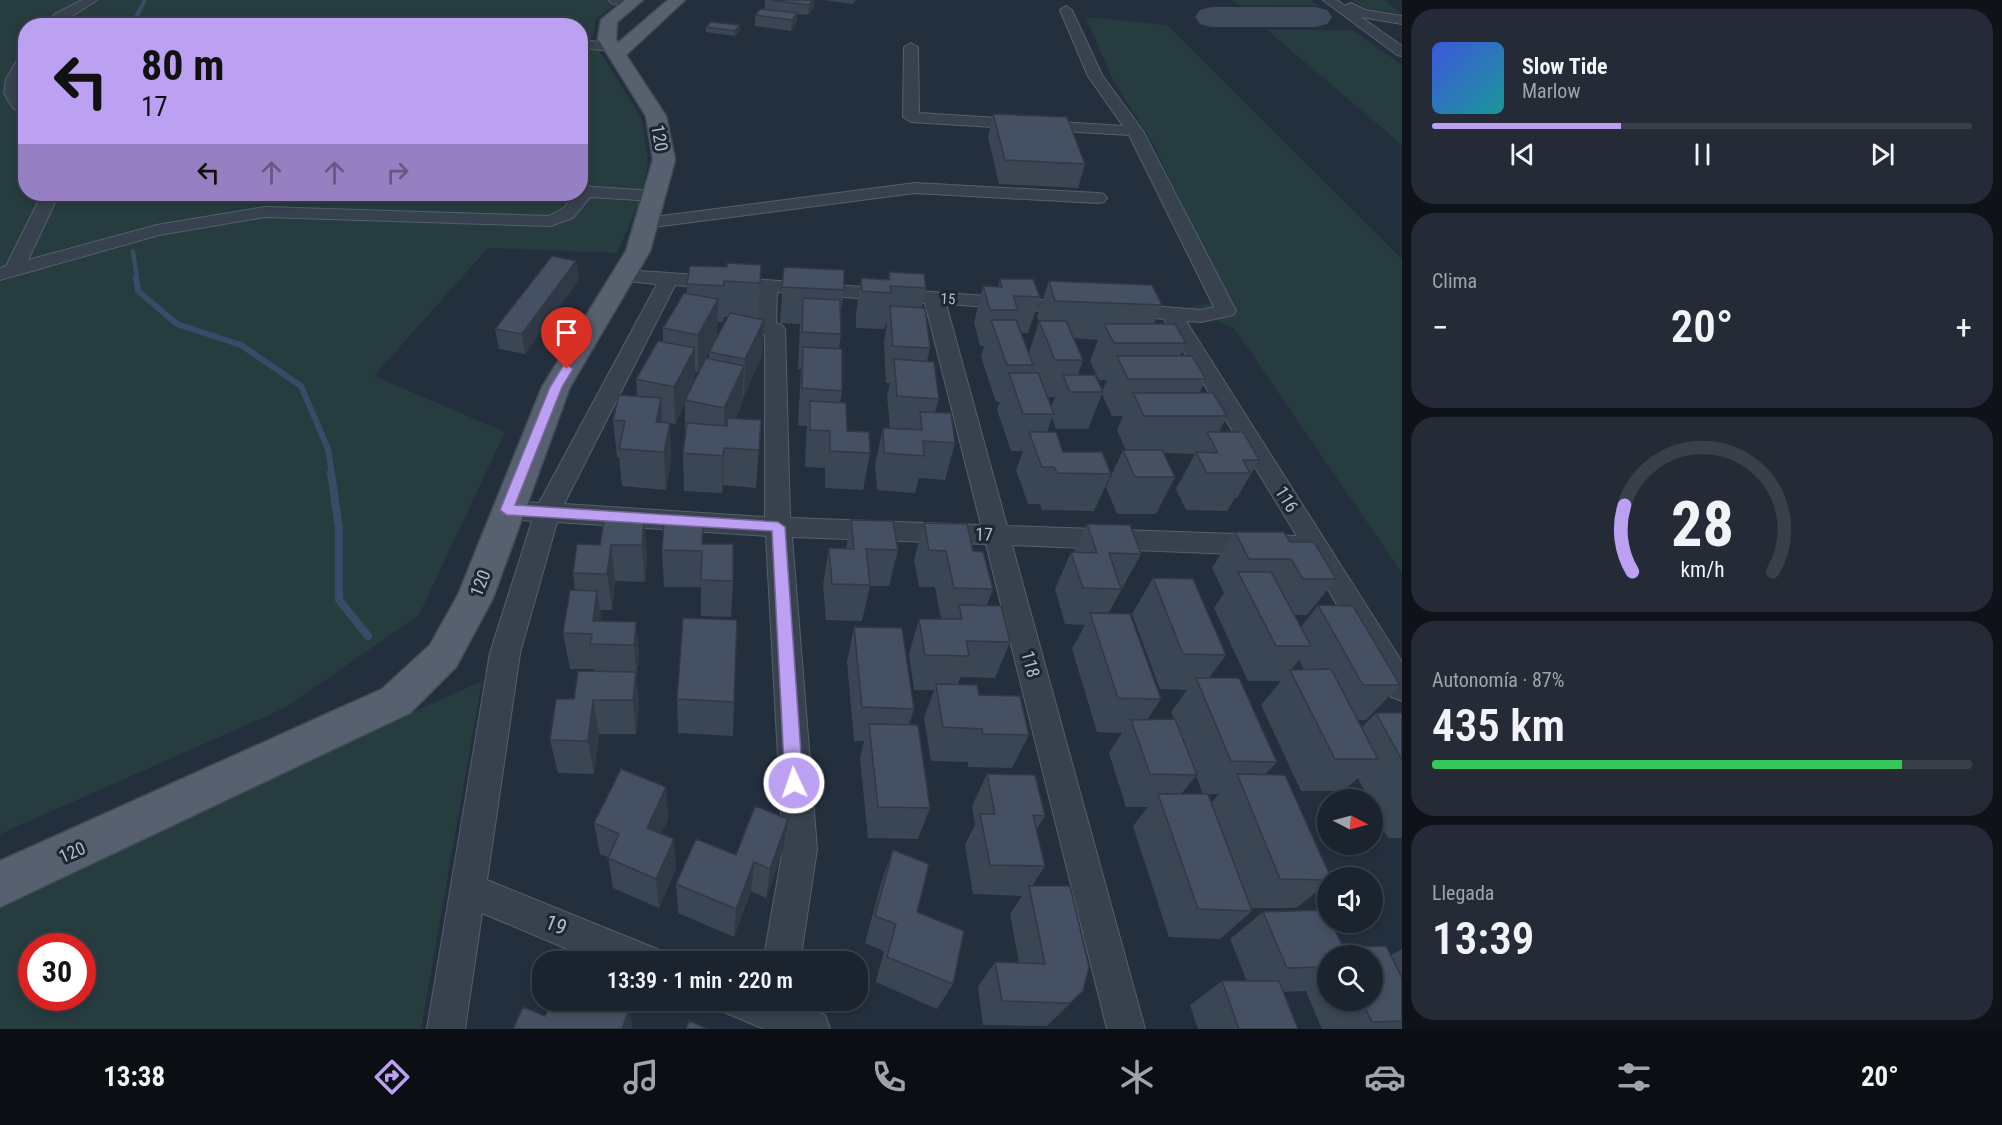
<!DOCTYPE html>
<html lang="es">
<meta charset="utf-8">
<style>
body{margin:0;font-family:"Roboto Condensed",sans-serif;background:#242b36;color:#f1f3f6;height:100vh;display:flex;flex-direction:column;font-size:22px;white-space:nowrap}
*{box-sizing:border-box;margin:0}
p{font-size:20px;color:#a0a4aa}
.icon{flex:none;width:33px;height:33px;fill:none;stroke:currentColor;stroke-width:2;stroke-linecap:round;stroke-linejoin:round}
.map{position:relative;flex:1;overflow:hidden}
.sheet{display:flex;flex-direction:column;gap:9px;padding:9px;background:#0f1319;width:600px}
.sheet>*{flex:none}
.top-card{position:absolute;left:18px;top:18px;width:570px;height:183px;border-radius:24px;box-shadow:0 3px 9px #0003,0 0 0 2px #39404a;background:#bca0f2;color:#111;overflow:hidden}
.needle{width:39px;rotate:96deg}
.controls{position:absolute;left:1317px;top:789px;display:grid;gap:12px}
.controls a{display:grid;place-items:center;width:66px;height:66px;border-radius:50%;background:#1b232e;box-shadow:0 3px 9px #0003,0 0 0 2px #39404a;font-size:30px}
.speed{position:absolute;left:18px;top:933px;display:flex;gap:12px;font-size:30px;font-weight:700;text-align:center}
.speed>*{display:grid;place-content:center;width:78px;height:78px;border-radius:50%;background:#1b232e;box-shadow:0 3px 9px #0003,0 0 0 2px #39404a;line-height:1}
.speed .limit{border:9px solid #d22;background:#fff;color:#111}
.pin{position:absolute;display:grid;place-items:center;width:51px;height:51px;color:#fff;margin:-62px -26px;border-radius:50% 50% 50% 0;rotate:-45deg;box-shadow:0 0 6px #0007}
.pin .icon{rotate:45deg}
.me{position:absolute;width:66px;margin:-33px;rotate:357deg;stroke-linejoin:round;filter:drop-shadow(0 0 4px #0008)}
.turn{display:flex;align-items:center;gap:21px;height:126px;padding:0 24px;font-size:27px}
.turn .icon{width:78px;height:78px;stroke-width:2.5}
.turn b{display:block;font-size:42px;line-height:51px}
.lanes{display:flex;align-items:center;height:57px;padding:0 24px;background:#0003;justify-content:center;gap:30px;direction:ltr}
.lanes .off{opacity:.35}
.big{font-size:45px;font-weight:600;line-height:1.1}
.sheet .widget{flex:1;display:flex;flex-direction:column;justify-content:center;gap:9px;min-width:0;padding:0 21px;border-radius:24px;background:#242b36}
.sheet .dial{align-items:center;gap:0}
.dial svg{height:156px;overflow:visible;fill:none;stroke:#39404a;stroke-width:7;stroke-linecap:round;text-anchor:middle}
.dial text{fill:#f1f3f6;stroke:none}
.song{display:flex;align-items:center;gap:18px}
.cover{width:72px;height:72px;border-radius:9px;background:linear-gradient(135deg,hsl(230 70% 55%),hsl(180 70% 35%))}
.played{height:6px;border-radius:3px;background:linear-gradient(90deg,#bca0f2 35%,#39404a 35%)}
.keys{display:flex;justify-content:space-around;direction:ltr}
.heat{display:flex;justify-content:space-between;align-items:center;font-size:33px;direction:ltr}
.charge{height:9px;border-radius:4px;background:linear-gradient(90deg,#34c759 87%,#39404a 0)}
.trip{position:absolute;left:532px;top:951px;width:336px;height:60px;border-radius:24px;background:#1b232e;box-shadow:0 3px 9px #0003,0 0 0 2px #39404a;font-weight:600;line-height:60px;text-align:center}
.tab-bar{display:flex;height:96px;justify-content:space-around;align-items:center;background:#0b0e12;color:#a0a4aa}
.tab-bar .icon{width:42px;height:42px}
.tab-bar .active{color:#bca0f2}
.tab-bar b{font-size:27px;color:#f1f3f6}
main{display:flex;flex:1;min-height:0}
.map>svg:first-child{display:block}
.green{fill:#263c3f;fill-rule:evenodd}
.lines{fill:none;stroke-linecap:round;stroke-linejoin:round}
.stream-far3{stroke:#394c67;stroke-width:4}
.stream-far2{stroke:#394c67;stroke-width:4.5}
.stream-far1{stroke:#394c67;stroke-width:6}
.stream{stroke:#394c67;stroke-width:8}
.taxiway{fill:#3f4a5a;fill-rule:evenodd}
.minor-casing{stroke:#565f6c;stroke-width:2}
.major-casing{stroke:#414a57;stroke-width:3}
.minor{fill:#38414e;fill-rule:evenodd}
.major{fill:#56606e;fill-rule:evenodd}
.wall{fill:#3b4654;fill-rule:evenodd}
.shaded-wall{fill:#303945}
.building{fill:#455162;stroke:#303945;stroke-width:1.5}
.route{fill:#bca0f2;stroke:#7a689d;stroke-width:1.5}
.labels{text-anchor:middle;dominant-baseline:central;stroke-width:6;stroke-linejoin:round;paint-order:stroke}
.far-street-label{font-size:15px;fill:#b4bcc9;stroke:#1d2633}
.street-label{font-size:18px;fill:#b4bcc9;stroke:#1d2633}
.near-street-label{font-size:21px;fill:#b4bcc9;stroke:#1d2633}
</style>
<main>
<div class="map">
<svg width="1402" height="1029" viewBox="0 0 1402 1029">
<rect width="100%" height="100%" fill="#242f3e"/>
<!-- green -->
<path class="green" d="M0,0h621l-25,19 -4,21 49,77 7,44 -6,35 -25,57 -129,-5 -114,128 131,56 -86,183 -134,93 -285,126zM26,26h554v168h-554z
M1232,0h79l8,6 -80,-1z
M1352,0h32l18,14 -39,-6z
M1086,17l81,8 235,234v314l-168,-245 -49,-20 29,-6 6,-19 -68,-141 -40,-64z
M1267,30h85l50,35v80z
M482,681l-61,348h-421v-131zM32,946h50v52h-50z"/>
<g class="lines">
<!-- stream-far3 -->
<path class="stream-far3" d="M145,0l-9,17 9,9"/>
<!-- stream-far2 -->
<path class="stream-far2" d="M133,251l4,28"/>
<!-- stream-far1 -->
<path class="stream-far1" d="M136,278l2,13 39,33 64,21 60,41 27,63 4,25"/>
<!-- stream -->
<path class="stream" d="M331,473l8,55v72l29,36"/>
<!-- taxiway -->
<path class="taxiway" d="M1211,7h105l11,3 5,7 -5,7 -11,3h-105l-11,-3 -5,-7 5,-7z"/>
<defs>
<path id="minor" d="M82,0h15l-40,26h-14l12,-12z
M609,0h25l3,3 -6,4 -20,-4z
M1323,0h14l8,6 6,-3 14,7 37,6v8l-41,-7 41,29v10l-5,-1z
M1066,6l6,4 30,65 41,56 93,180 -3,4 -32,7 -15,-1 216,341v39l-11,-4 -82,-140 -297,-12 133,484h-38l-121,-485 -194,-7 25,312 -17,113h-37l20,-113 -17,-313 -209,-14 -37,131 -33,227 170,69 5,13h-64l-116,-49 -17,116h-38l63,-376 42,-132 -34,-4 -4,-7 4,-7 9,-2 32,2 118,-219 -41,-4 -3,-4 3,-4 7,-2 46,3 413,30 3,4 -3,4 -7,2 -129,-9 61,222 290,10 -133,-217 -45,-5 -3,-4 3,-4 7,-2 75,6 13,-3 -85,-172 -218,-13 -8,-5 1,-70 7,-4 7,4 1,66 204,13 -35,-50 -28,-66zM675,285l83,6 -3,38 3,4 7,2v182l-201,-13zM777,292l148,11 56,222 -191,-7 -5,-189 -3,-4 -6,-2z
M580,40l33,3 7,4 -7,4 -33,-3z
M26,53v16l-5,10 -3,14 8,10v11l-13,-6 -9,-15 2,-14 15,-25z
M915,183l183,10 6,1 3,4 -3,4 -6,1 -183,-10 -269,35 -6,-1 -3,-4 3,-4 6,-1z
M580,186l74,5 6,1 3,4 -3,4 -6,1 -64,-4 -17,21 -23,8 -285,-9 -106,18 -159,45v-12l6,-2 36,-72h17l-31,66 129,-35 108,-18 284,9 16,-9 8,-13h7z
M483,194h48l-3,4 -20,3 -22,-3z
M720,1000h68l37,15 5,14h-66l-38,-16z"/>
<path id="major" d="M625,0h18l-26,22 -1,17 2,4 50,-43h17l-59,55 40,61 9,44 -25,91 -80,136 -77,211 -37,69 -46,46 -410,194v-46l382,-172 48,-44 28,-50 84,-208 84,-136 27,-91 -7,-44 -48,-77 3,-19z"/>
</defs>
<!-- minor casing -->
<use href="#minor" class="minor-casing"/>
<!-- major casing -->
<use href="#major" class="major-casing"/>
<!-- minor -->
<use href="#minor" class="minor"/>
<!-- major -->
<use href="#major" class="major"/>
</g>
<!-- wall -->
<path class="wall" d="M765,0h49v8l-6,7 -11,-1 -1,10 -5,7 -36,-5v-11l10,-6z
M823,0h33l-3,4z
M706,27l34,4 -5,5 -29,-4z
M993,114l92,50 -7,24 -79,-4 -11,-47z
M576,261l3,19 -54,74 -26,-5 -4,-20z
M761,265l-3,54 4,37 -18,40h-1l-1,7 -6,15 25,2 -5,68 -33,-3 -1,8 -38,-2 -1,-38 2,-17v-32l-10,20 -5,-1 1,37 -5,30 -44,-4 -3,-29h-2l-4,-37 24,-24 -1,-17 27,-37v-14l24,-35v-9l40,-17zM724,317h4l-19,35v7l-14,22v-10l3,1 19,-37v-13h6z
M784,267l60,23 -4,28 1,16 -2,14 3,43 -2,12 7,28 23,22 -7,37 -38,-2v-20l-20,-1 1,-29 1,-12 -9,-1 3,-56h-3l2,-45 -20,-1z
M889,272l37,16 -4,20 8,40 -3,13 12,38 -4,13 20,31 -10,37 -26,-2 -4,15 -38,-3 -2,-25 8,-37h7l-3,-32 3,-13h-4l-2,-41 3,-19h-1l-2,6 -28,-1v-14l5,-36 27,2z
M1000,279l40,18 -12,36h-7l8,20 10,-32 -2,-4 12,-36 113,24 -8,19 32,19 -6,13 26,23 -7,14 28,23 -8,16 40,28 -22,38h-2l-8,13 -41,-1 -10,-21 19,-35 -31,-1 11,24 -19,37h-39l-11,-27 17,-37h3l-9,-20 6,-14h-11l-10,-22 -14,35h-32l-4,-11 -5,14 16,20 48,22 -17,37 -52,-1 -2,-6h-12l-12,-34 7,-19h-12l-14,-41 3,-8h-4l-15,-45 3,-11h-4l-6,-23 9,-37 15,1zM1073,338l25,2 -8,21 9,19h8l-5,11 -24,-16 5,-15zM1047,397h8l-4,11z
M851,520l47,30 -9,36h-19l-8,35 -36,-1 -3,-35 6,-37 17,1z
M644,521l3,37 -2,24 -30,-1 -3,29h-12l1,11 35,1 3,36 -3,23 3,26 -3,27h-37l-5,40 -36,-1 -8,-33 24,-41 20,-28v-2h-24l-7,-36 12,-43 -2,-17 27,-28z
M924,523l49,28 20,38 -6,16 23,37 -15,36 -34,-1 -3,7 21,11 50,40 -17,33 -44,-1v-5l-37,-1 -7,-43 10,-28h-20l-5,-36 10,-35h22l-6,-32h-16l-5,-27z
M1087,524l54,30 -33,60 53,85 -14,21 27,-1 -3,-7 16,-22 -27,-1 -28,-75 21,-36 73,77 -17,23 68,84 -13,13 64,103v5l-32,25h-45l1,3 -32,28 -51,-2 -36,-111 15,-19h-22l-17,-54 13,-20 -25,-1 -25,-83 13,-24 -20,-1 -10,-35 16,-37h3zM1196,776l7,18h16l-8,9 -30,-9z
M1235,532l55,10 46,37 -29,36h-13l7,12 17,-22 82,80 -34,35h-8l4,7 14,-14h26v125h-14l-16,-31v-7h-3l-11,-22 -15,13h-42l-40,-86 20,-24h-33l-34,-73 10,-15 -12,-25zM1299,660l5,10h-13z
M703,544l30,37 -2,36 -30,-1v-29h-37l-2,-37z
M854,627l60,82 -5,16 21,83 -12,31 -50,-1 -8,-80 4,-17h-10l-7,-79z
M677,699l57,3 -1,34 -55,-3z
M987,774l58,42 -9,14 9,36 -13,20 51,105 -36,35 -64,-1 -5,-38 17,-25 24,1 -9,-49 12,-18 -49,-2 -8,-49 10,-20 -3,-19z
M666,787l2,32 -7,15 15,35 -17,39 -46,-20 -5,-31 -8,-3 -6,-31z
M783,850l-17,48 -15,-7 -17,46 -56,-24 -2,-29 60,-29z
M893,850l24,62 36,72 -16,25 -61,-27 8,-31 -19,-8 17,-63z
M1263,912l80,35 48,8 11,-6v80h-80l-16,-38 -23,1 15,37h-100l-8,-24 32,-24h25l-17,-42zM1328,956h44v44h-44z"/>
<!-- shaded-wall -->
<path class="shaded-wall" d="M813,0h1v8l-6,7 1,-10z
M797,13l-1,11 -5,7 1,-11z
M740,25v6l-5,5v-5z
M576,261l3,19 -54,74 -3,-20z
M718,299l-1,36 -19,37v-37z
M764,320l-2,36 -18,40 1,-37z
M695,348v37l-10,15v4l-10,20 -1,-37z
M744,366l-2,37 -18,42v-37z
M661,398l2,37 -7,-13z
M670,423l1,37 -5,30 -2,-38z
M724,448l-1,37 -1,8 1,-37z
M644,521l3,37 -2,24 -3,-37z
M611,545l4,36 -3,29 -5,-36z
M597,591l5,36 -9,-6z
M636,622l3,36 -2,23 -3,-36z
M636,672l3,35 -3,27 -3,-34z
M593,700l6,34 -5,40 -6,-33z
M666,787l2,32 -18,40 -3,-31z
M788,819l-5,31 -17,48 4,-29z
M674,839l2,30 -17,39 -3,-29z
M754,862l-3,29 -17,46 2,-28z
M1083,991l-24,24 -12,11 23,-23z
M629,1010l4,19h-11z"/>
<!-- building -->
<path class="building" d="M770,0h43l-4,5z
M761,9l36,4 -5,7 -37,-5z
M711,22l29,3 -5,6 -29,-4z
M993,114l74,3 18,47 -80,-4z
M552,256l24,5 -54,73 -27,-5z
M727,263l34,2 -1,18 -36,-2v5l-37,-2 3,-18 37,1z
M784,267l60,3v20l-62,-3z
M889,272l35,2 2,14 -36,-2 1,7 -29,-2 -1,-13 29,2z
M1000,279h33l7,18 -27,-1 5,14h-28l-7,-24 19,1z
M1049,281l103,4 10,20 -107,-4z
M684,293l34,6 -20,36 -35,-7z
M803,298l37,2 1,34 -39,-2z
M890,306l35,2 5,40 -37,-2z
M730,313l34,7 -19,39 -36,-7z
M991,320h25l17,45h-26z
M1039,321h27l17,39h-28z
M1104,324h71l11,19h-72z
M658,341l37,7 -21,39 -38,-8z
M803,347l39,2v42l-40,-3z
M1117,356h75l14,23h-78z
M706,358l38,8 -20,42 -39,-8z
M894,359l40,3 5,37 -42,-3z
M1009,373h29l16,41h-31z
M1063,375h32l8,17h-33z
M1133,393h80l14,23h-83z
M619,395l42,3 -5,24 14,1 -6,29 -45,-3 6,-28 -12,-1z
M810,401l36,2 1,28 22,1 1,21 -40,-2v-20l-20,-1z
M920,412l31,1 4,30 -32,-2 1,15 -40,-3 -1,-25 39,2z
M727,418l34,2 -2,30 -35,-2 -1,8 -40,-3 4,-30 40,3z
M1029,432h27l7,20h39l9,22 -54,-1 -3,-6h-12z
M1207,432h36l16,28h-16l7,13h-43l-11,-21 22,1z
M1123,450h39l13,27h-40z
M604,520l40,1 -2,24h-31l-4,29 -34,-1 4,-29 23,1z
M851,520l42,1 5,29 -32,-1 4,36 -38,-1 -3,-36 25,1z
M664,522l39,1 -1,21h31v37l-32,-1 1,-29 -40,-1z
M924,523l43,1 6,27 10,1 10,37 -39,-1 -8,-37 -17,-1z
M1087,524l43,1 11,29 -32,-1 12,36 -38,-1 -12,-36 26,1z
M1235,532h49l6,10h24l22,37h-33l-12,-20h-42z
M1238,572h33l40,74h-35z
M1153,578l40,1 33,76 -43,-1z
M570,590l27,1 -4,30 43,1 -2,23 -44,-1 2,-10 -29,-1z
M959,605l42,1 9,36 -44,-1 3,15 -44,-1 -6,-36h43z
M1318,605l35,1 47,79h-37z
M1090,613l40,1 31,85 -43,-1z
M683,618l54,2 -3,82 -57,-3z
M854,627l48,1 12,81 -52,-2z
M1331,669l47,90h-43l-45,-89z
M578,671l58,1 -3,28h-40l-5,41 -38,-1 6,-41h18z
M1196,678h43l38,84 -46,-1z
M936,684l41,1 2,10 41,1 9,39 -46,-1 -1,-5 -39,-2z
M1376,713h26v47z
M1175,719l22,56 -47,-1 -19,-54z
M869,724l49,1 12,83 -52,-1z
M621,769l45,18 -19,41 27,11 -18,40 -48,-21 11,-24 -25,-11z
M987,774l48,1 10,41 -12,-1 12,51 -55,-1 -10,-51h15z
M1237,774l48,1 46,103h-3v2l-48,-1z
M1158,794h50l44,117 -54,-2z
M755,806l33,13 -18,50 -16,-7 -18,47 -60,-25 20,-45 40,16z
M893,850l36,14 -12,48 47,19 -11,53 -66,-27 9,-33 -21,-8z
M1029,886h41l19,81 -6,24 -13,12 -68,-2 -7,-39 50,2z
M1325,910l3,4v8h3l12,25 43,-1 16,32v43l-30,1 -11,-22h11v-44h-44v11l-41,1 -24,-56z
M1222,981h57l19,48h-59z
M552,1000h53l24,10 -7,19h-109l10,-22 22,9z
M689,1021l19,8h-22z"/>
<!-- route -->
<path class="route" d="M567,365l6,4 -11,18 -47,118 263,17 7,5 18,256 -3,6 -6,2 -6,-2 -3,-6 -13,-252 -265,-16 -7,-5 50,-123 13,-21z"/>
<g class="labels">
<!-- far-street labels -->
<g class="far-street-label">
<text transform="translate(948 299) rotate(3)">15</text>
</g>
<!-- street labels -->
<g class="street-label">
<text transform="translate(660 138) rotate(80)">120</text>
<text transform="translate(1287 499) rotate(58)">116</text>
<text transform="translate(984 534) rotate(2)">17</text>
<text transform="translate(480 583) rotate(-69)">120</text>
<text transform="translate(1031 664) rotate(75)">118</text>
<text transform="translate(72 852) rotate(-24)">120</text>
</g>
<!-- near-street labels -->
<g class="near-street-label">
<text transform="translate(556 925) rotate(22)">19</text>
</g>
</g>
</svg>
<div class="controls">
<a><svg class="needle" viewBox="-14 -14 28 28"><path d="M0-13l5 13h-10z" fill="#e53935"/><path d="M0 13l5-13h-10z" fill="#a0a4aa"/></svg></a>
<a><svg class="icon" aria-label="sound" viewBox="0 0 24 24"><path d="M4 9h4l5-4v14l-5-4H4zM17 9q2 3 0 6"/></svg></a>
<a><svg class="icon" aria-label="search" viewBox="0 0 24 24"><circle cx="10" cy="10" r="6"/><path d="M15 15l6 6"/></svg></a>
</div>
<div class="speed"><div class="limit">30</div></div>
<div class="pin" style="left:567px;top:369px;background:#d93025"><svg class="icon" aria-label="arrive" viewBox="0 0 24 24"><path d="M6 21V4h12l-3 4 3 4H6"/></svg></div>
<svg class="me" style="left:794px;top:783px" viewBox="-20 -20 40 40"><circle r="17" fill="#bca0f2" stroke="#fff" stroke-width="3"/><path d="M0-11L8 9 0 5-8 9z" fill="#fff"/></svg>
<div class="trip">13:39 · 1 min · 220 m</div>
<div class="top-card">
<div class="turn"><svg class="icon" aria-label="left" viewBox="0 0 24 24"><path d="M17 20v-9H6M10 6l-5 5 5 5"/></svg><div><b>80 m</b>17</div></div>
<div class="lanes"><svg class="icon" aria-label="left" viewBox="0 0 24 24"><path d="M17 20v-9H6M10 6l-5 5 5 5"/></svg><svg class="icon off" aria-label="ahead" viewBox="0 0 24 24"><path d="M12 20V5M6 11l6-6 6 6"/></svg><svg class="icon off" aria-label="ahead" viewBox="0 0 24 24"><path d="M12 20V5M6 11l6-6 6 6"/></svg><svg class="icon off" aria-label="right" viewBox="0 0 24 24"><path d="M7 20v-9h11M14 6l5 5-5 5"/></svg></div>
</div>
</div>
<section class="sheet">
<div class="widget">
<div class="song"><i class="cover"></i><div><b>Slow Tide</b><p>Marlow</p></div></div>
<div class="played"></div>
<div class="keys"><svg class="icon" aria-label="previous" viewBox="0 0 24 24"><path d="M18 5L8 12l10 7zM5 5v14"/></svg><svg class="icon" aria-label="pause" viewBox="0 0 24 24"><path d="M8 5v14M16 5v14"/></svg><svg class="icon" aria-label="next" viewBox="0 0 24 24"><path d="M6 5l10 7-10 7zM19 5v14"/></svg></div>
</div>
<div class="widget"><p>Clima</p>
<div class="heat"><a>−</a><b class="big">20°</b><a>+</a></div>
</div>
<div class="widget dial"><svg viewBox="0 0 100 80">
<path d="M14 69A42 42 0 1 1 86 69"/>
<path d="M14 69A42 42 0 0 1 10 35" stroke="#bca0f2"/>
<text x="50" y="56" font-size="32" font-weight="700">28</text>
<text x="50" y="72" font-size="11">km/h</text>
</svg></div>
<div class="widget"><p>Autonomía · 87%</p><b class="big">435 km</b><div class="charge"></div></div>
<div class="widget"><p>Llegada</p><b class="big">13:39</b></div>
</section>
</main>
<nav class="tab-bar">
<b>13:38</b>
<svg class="icon active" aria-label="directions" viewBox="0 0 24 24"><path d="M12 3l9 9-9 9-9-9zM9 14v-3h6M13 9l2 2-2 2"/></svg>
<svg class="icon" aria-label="music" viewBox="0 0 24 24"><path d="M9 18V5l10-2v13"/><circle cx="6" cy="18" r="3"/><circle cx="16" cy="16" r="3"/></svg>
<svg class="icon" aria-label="phone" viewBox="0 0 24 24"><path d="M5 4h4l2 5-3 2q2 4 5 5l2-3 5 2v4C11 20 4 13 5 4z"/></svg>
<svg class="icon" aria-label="climate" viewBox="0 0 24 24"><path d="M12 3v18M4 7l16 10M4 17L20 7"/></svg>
<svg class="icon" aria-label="car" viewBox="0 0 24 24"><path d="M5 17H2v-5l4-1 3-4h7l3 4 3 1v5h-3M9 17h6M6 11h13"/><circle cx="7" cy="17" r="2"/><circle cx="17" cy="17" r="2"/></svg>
<svg class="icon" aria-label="filters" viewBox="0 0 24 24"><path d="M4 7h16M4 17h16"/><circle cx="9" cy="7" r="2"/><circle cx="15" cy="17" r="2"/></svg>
<b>20°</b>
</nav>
